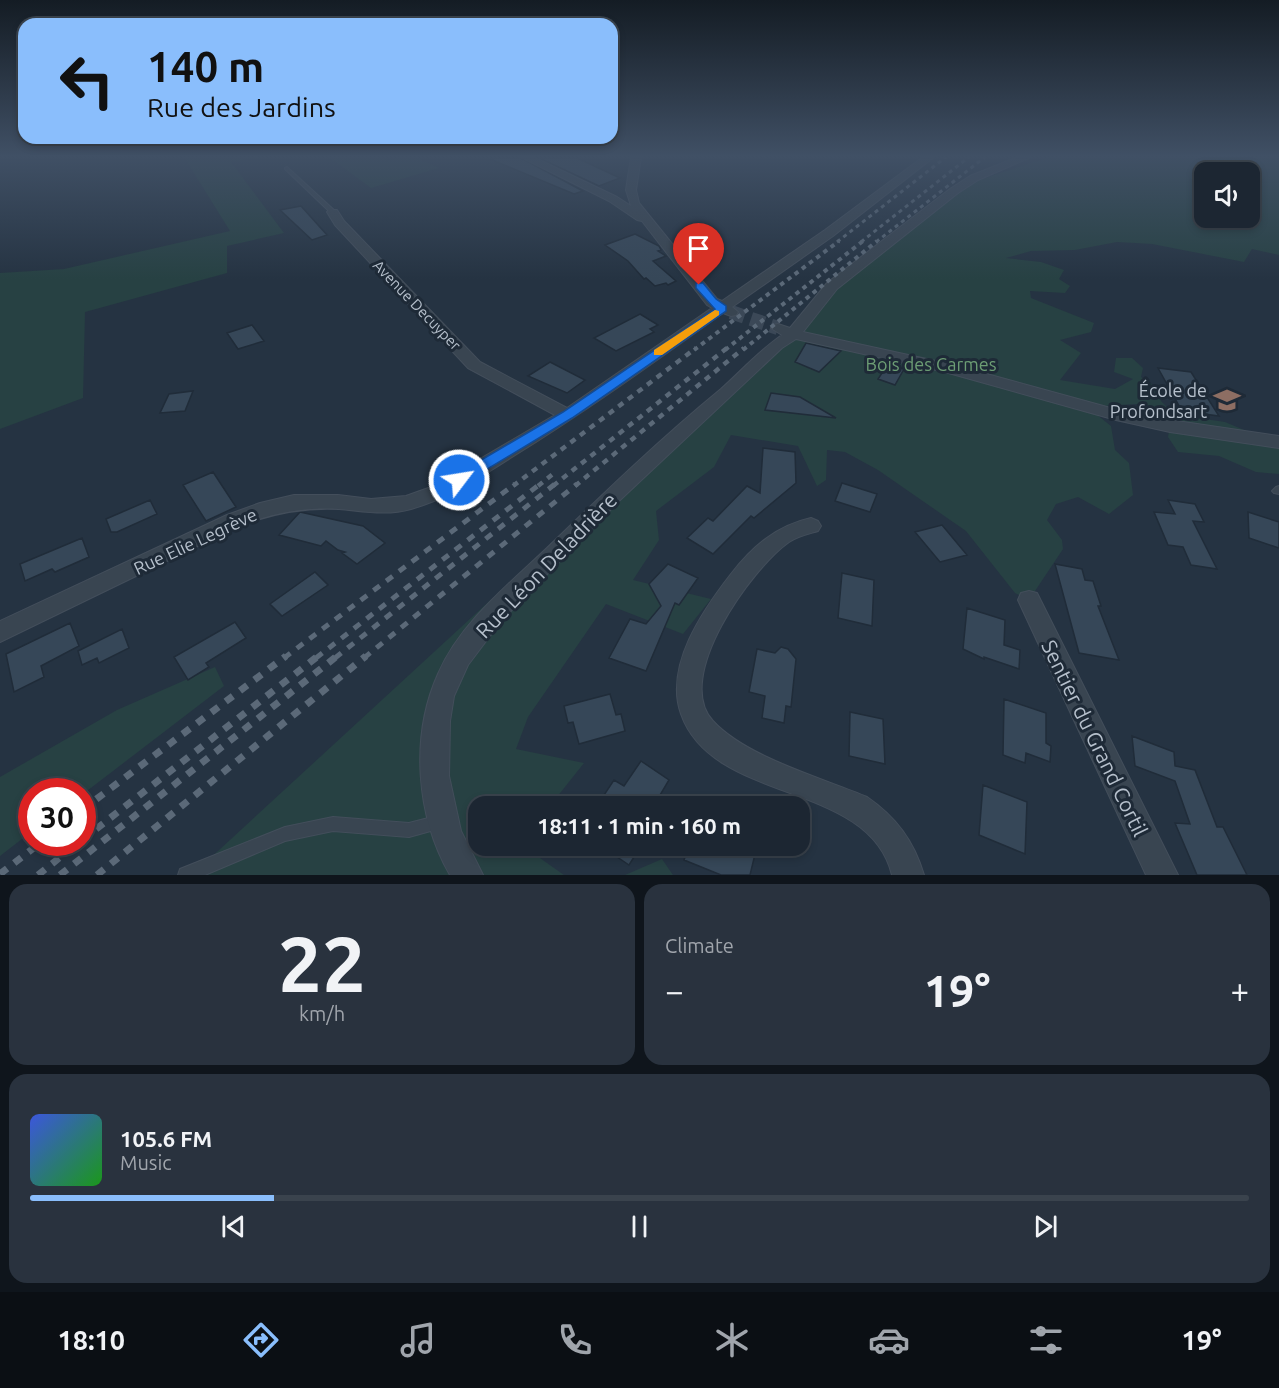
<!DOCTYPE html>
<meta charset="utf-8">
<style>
body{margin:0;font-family:Ubuntu,sans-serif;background:#29323e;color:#f1f3f6;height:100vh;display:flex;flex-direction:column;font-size:22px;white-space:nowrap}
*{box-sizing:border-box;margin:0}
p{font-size:20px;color:#a0a5ac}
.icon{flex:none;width:33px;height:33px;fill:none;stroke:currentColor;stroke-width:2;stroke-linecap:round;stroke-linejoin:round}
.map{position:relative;height:875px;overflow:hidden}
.details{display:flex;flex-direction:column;gap:9px;padding:9px;background:#0f151c;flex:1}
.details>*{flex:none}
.top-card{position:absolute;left:18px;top:18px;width:600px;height:126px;border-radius:18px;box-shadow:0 3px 9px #0003,0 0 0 2px #3a434d;background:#8abefc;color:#111;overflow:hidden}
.fabs{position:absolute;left:1194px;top:162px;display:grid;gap:12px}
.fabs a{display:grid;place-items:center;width:66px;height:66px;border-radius:12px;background:#1c2632;box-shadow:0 3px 9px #0003,0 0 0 2px #3a434d;font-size:30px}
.speed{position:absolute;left:18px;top:778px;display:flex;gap:12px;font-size:30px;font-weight:700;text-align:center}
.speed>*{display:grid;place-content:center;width:78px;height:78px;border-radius:50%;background:#1c2632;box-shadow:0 3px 9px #0003,0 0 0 2px #3a434d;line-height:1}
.speed .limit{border:9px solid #d22;background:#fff;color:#111}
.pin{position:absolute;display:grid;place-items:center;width:51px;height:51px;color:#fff;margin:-62px -26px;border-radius:50% 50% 50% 0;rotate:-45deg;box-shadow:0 0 6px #0007}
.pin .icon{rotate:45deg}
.me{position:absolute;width:66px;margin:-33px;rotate:59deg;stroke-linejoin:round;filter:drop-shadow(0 0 4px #0008)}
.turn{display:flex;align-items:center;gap:21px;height:126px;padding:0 30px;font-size:27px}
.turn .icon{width:78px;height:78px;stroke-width:2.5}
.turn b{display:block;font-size:42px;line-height:51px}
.big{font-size:45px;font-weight:600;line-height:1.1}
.details .tile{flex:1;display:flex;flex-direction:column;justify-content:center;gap:9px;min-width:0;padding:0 21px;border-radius:18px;background:#29323e}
.details .dial{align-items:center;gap:0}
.dial b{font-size:78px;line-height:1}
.song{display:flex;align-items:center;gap:18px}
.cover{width:72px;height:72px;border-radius:9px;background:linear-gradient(135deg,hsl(230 70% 55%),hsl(120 70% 35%))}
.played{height:6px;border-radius:3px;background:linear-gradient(90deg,#8abefc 20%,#3a434d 20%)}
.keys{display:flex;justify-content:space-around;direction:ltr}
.heat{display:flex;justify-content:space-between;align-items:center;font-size:33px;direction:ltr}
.details .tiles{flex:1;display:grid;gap:9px;grid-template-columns:1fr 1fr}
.tile:last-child{grid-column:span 2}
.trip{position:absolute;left:468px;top:796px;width:342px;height:60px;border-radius:18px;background:#1c2632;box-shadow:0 3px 9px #0003,0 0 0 2px #3a434d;font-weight:600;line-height:60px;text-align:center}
.menu{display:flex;height:96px;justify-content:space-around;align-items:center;background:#0b0f14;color:#a0a5ac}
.menu .icon{width:42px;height:42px}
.menu .current{color:#8abefc}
.menu b{font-size:27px;color:#f1f3f6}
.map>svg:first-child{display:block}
.green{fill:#274143;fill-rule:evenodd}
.building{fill:#364758;stroke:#202c39;stroke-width:1.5}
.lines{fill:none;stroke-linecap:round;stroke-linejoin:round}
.street-tunnel{stroke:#3b4857;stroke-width:14;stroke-dasharray:14 7;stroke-linecap:butt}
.lane-casing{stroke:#434e5b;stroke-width:2}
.street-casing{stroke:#434e5b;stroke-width:2}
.lane{fill:#394551;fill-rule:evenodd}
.street{fill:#394551;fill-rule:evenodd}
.rail-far4{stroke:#5b6978;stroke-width:3;stroke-dasharray:4 4;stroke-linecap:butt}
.rail-far3{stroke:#5b6978;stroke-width:4;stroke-dasharray:4.5 4.5;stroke-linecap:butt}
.rail-far2{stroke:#5b6978;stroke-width:4.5;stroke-dasharray:6 6;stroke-linecap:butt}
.rail-far1{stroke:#5b6978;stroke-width:5;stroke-dasharray:8 8;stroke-linecap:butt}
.rail{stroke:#5b6978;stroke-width:7;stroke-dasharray:9 9;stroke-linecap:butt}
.route{fill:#1a73e8;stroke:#114b97;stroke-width:1.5}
.slow{fill:#f59e0b}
.labels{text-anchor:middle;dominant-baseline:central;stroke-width:6;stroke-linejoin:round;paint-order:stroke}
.far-street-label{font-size:15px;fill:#b6c0cc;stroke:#1e2a37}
.park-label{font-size:18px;fill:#6c9d74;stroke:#1e2a37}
.poi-label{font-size:18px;fill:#b6c0cc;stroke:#1e2a37;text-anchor:end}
.street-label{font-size:18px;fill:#b6c0cc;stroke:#1e2a37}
.near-street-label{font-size:21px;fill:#b6c0cc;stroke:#1e2a37}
</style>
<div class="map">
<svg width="1279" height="875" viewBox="0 0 1279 875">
<rect width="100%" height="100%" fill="#253342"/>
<!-- green -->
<path class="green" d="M184,157h77l-30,5 53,71 -57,13v27l-142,39 -2,86 -83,31v-156l64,-4 166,-38z
M329,157h49l10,3 13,-3h15l23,11 -68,20z
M1049,157h230v98l-27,-6 -8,13 -92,-18 -35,-2 -42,8 -44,1 -25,7 35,4 23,8 -5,9 11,7 -5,7 -35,-2 1,7 63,25 -3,9 -31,8 21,13 -21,27 55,9 18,-10 -19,-7 2,-14h16l11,10 -2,9 18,12 2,12 10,10 -35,-7 -49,3 24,19 4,24 14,13 4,32 -24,19 -31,-17 -22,7 -9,16 15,20 1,9 -34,51 -14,-7 -49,-62 -88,-61 -33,-18 -18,-2 -1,30 -9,6 -19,-40 -67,-11 -17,32 -58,44 3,29 -26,40 78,19 -28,35 -77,-30 -78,113 -12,32 68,14 -35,44h-71v39h45l41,29h-372l357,-329 294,-266 124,-96zM1204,172h46v46h-46z
M1171,414l54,8 31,13 23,5v34l-23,-2 -37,-16 -41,-4 -10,-15 2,-11 -19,-10z
M215,667l9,19 -141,108 -51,-2 -1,40 -31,24v-79l117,-67z
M662,859l11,16h-48z"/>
<!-- building -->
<path class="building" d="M485,157h34l64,34 -9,3z
M537,157h38l45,21 -21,8z
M301,206l26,29 -15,5 -32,-30z
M635,234l24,12 2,4 -3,1 8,5 -13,5 23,20 -8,4 -2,-2 -11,3 -9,-8 -2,1 -16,-18 -23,-16z
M640,314l18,11 -8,4 4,3 -38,19 -22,-13z
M252,325l12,16 -26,8 -11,-16z
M806,343l35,8 -22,21 -24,-10z
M550,362l35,18 -18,13 -39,-17z
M888,364l16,5 -9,16 -17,-6z
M1158,368l33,4 28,44 -37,-5z
M193,391l-8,20 -25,2 9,-19z
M771,393l29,4 36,21 -71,-8z
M763,448l32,4 1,31 -42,35 -3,-2 -38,38 -26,-16 21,-20 5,3 34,-35 13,7z
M213,472l23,35 -30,14 -23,-36z
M842,483l35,11 -7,18 -35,-11z
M150,500l7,14 -40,18h-6l-5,-13z
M1168,500l27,4 9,18 -11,-1 24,48 -26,-4 -8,-18 -15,-2 -14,-33 21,2z
M300,512l63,14 22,17 -28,21 -15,-11 3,-1 -7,-2 -12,-9 -5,5 -42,-11z
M1248,512l31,10v26l-30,-10z
M942,525l25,30 -27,7 -25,-30z
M82,538l7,19 -34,15 -3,-3 -27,12 -5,-17z
M668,564l30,14 -19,27 -4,-2 -29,68 -37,-13 21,-39 16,5 15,-18 -12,-22z
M1055,564l27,5 3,11 8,1 8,25h-3l21,54 -40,-7z
M315,572l13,13 -46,31 -12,-12z
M842,573l32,7 -2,46 -34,-8z
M967,608l38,12 -1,25 16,5 -1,19 -35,-12v2l-21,-10z
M235,622l11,16 -40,25 3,4 -21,13 -14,-23z
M70,623l9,23 -38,20 3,11 -30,15 -8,-38z
M122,629l7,19 -30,15 -2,-5 -15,7 -4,-14z
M781,647l7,2 8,10 -5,48 -5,-1 -2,17 -22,-5 3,-22 -16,-4 8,-43 18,4z
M610,694l6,21 5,-1 4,17 -46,13 -6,-22 -5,1 -4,-17z
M1004,699l42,14v30l5,3 -1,16 -24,-9 -1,10 -22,-8z
M850,712l33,7 2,45 -36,-8z
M1132,736l42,16 1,14 20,4 22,57h6l24,48h-50l-22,-52 15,1 -15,-43 -40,-15z
M641,761l28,19 -16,27h-45l-8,-6 14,-21 10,6z
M983,785l44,17 -2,52 -46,-19z
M601,846h40l-12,19z
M689,846h68l-7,29h-29l-37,-15z"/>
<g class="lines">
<!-- street-tunnel -->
<path class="street-tunnel" d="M731,312l47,16"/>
<defs>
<path id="lane" d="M287,167l48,44v2h-4l-46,-44v-1z
M1279,486v8l-5,-1 -2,-2 4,-4z
M440,815l5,2 2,5 -2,5 -36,10 -76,-6 -48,10 -80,34h-27l2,-6 105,-42 48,-10 76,6z"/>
<path id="street" d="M521,157h12l84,40 14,9 -5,-16 5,-33h10l-5,33 3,13 78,96 5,2 103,-71 98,-73h11l-101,79 -101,71 6,5 -2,3 -5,1 -8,-3c-70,50 -138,99 -211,144 -32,20 -64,42 -101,52 -24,7 -48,2 -72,0 -35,-2 -65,4 -98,16l-241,117v-21l227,-106 33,-12 34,-8h44l33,4 35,-3 28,-10 121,-71 -87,-47 -133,-143 -8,-13 2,-2h8l7,11 136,141 87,46 145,-100 -5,-3 -65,-84 -5,-1 -28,-19z
M1018,157h13l-53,23 -20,13 -121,96 -34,43 151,33 164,45 52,10 109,16v12l-109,-16 -54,-12 -171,-48 -149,-33 -14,9 -163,153 -117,119 -34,45 -14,31 -4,25 -1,55 12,55 22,44h-33c-34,-59 -40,-139 -12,-201 22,-51 70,-89 109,-126 57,-55 113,-109 174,-159 20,-18 39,-39 61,-54l-11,-7 2,-3 5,-1 12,4 37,-45 123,-94 20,-13z
M811,518l7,3 3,5 -3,5c-10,3 -20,5 -29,11 -37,26 -117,136 -76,179 33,36 109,57 154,76 29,20 47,44 57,78h-32c-23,-95 -179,-70 -211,-161 -17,-48 22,-104 50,-140 22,-28 45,-48 80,-56z
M1029,591l8,2 141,282h-32l-128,-275 3,-7z"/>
</defs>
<!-- lane casing -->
<use href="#lane" class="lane-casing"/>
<!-- street casing -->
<use href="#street" class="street-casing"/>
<!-- lane -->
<use href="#lane" class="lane"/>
<!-- street -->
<use href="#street" class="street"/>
<!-- rail-far4 -->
<path class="rail-far4" d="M837,242l109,-85
M861,242l108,-85
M876,242l109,-85"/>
<!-- rail-far3 -->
<path class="rail-far3" d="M694,350l145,-109
M725,350l138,-109
M743,350l134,-109"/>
<!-- rail-far2 -->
<path class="rail-far2" d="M513,486l183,-138
M538,486l16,-13
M553,486l174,-138
M575,486l169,-138"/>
<!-- rail-far1 -->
<path class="rail-far1" d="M284,658l231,-174
M316,658l224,-174
M335,658l220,-174
M364,658l213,-174"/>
<!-- rail -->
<path class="rail" d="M82,810l204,-154
M82,840l236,-184
M0,874l40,-31
M38,875l40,-32
M60,875l277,-219
M97,875l269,-219"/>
</g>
<!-- sky -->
<linearGradient id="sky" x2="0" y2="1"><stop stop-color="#141c24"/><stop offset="0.56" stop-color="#405065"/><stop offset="1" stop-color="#405065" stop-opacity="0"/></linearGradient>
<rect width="1279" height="279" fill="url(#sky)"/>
<!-- route -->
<path class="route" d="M696,283h7l13,16 10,7v5l-154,107 -108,65h-10l-2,-3 2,-4 109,-64 152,-103 -19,-21z"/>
<!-- slow -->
<path class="slow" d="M715,310l4,1v4l-57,40h-8v-5z"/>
<!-- icons -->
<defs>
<symbol id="school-bare" viewBox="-9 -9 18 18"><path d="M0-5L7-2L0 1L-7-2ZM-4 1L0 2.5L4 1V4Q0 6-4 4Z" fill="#8d6e63" stroke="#1e2a37" stroke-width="2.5" paint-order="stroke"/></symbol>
</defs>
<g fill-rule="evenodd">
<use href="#school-bare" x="1208" y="381" width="38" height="38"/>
</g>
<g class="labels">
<!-- far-street labels -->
<g class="far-street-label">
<text transform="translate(417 305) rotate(46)">Avenue Decuyper</text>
</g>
<!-- park labels -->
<g class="park-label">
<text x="931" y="364">Bois des Carmes</text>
</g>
<!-- poi labels -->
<g class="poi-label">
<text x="1207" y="390">École de<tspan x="1207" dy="21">Profondsart</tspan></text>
</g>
<!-- street labels -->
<g class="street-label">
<text transform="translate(195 541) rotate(-25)">Rue Elie Legrève</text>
</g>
<!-- near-street labels -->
<g class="near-street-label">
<text transform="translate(546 565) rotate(-46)">Rue Léon Deladrière</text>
<text transform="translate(1095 738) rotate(64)">Sentier du Grand Cortil</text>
</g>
</g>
</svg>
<div class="fabs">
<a><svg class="icon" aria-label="sound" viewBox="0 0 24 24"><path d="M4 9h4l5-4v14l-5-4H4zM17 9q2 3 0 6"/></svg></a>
</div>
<div class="speed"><div class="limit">30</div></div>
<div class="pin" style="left:699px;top:285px;background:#d93025"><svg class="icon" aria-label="arrive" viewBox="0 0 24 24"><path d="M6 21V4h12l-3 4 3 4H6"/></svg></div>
<svg class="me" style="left:459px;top:480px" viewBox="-20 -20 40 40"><circle r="17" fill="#1a73e8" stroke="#fff" stroke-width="3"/><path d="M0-11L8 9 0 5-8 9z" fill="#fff"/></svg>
<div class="trip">18:11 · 1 min · 160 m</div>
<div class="top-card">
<div class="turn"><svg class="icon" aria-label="left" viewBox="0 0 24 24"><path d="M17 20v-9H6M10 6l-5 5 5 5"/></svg><div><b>140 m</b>Rue des Jardins</div></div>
</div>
</div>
<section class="details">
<div class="tiles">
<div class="tile dial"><b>22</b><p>km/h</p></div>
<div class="tile"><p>Climate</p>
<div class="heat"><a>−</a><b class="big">19°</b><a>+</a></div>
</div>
<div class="tile">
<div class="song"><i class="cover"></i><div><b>105.6 FM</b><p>Music</p></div></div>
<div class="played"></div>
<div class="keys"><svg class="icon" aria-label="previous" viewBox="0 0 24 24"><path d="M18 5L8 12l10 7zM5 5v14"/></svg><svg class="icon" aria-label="pause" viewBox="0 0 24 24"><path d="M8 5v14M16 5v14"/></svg><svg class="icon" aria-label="next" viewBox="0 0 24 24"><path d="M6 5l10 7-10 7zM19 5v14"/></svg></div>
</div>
</div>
</section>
<nav class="menu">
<b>18:10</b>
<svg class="icon current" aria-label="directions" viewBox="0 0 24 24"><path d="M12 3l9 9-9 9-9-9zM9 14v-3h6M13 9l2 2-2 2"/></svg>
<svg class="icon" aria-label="music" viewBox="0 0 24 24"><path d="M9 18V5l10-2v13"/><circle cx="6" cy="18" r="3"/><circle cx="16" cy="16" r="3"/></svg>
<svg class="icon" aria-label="phone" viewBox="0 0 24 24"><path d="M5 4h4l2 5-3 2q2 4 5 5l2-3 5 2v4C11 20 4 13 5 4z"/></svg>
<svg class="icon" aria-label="climate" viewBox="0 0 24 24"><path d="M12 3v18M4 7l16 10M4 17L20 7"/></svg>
<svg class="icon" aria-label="car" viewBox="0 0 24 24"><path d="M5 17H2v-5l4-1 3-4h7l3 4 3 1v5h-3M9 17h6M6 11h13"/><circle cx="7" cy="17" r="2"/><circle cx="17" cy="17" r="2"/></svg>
<svg class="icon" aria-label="filters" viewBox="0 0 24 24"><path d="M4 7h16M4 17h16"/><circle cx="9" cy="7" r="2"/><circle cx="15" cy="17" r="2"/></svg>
<b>19°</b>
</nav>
